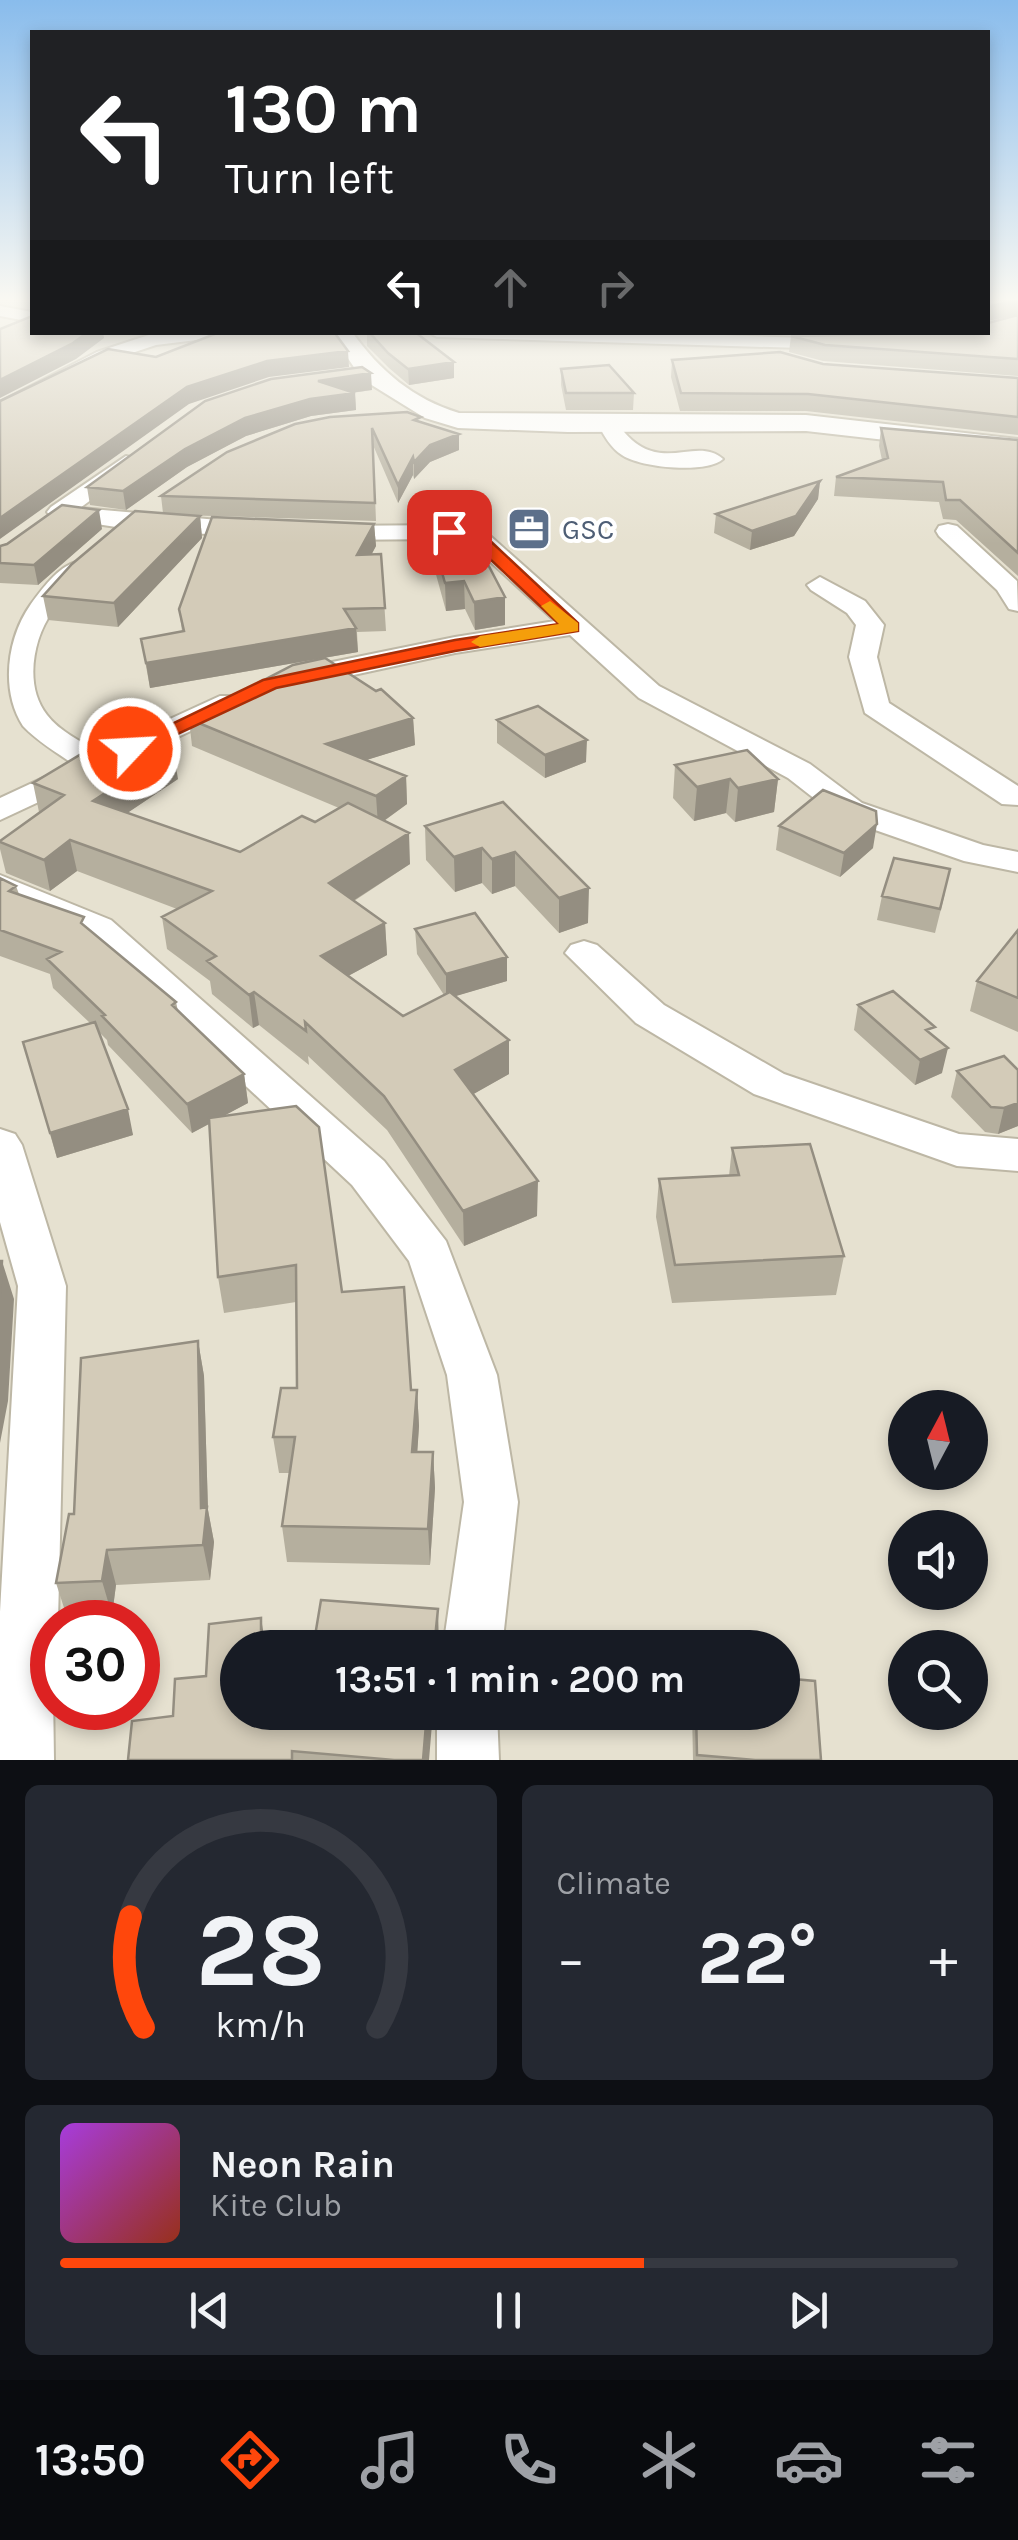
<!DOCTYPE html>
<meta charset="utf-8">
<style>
body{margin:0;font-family:Karla,sans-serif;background:#242831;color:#f1f3f6;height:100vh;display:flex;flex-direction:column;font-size:38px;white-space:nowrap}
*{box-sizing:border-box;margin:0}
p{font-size:32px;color:#9ea1a6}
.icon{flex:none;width:55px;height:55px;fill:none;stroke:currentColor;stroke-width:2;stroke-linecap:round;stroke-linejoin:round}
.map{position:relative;height:1760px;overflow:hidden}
.drawer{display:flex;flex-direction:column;gap:25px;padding:25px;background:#0d0f14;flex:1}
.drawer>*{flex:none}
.top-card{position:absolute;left:30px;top:30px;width:960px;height:305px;border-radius:0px;box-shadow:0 5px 15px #0003;background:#202124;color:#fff;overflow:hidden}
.needle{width:65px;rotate:7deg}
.fabs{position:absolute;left:888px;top:1390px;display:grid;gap:20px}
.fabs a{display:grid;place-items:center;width:100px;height:100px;border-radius:50%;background:#171b24;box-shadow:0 5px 15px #0003;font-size:50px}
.speed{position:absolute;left:30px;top:1600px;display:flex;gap:20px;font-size:50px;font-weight:700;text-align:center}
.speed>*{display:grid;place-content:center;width:130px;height:130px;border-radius:50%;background:#171b24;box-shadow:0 5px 15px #0003;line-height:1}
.speed .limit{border:15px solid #d22;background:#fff;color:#111}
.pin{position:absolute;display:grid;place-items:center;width:85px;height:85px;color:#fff;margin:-42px;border-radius:20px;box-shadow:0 5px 15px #0006}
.me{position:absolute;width:110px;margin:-55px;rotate:65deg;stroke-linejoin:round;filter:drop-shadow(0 0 8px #0008)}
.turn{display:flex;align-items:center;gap:35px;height:210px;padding:0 30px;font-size:45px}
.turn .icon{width:130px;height:130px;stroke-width:2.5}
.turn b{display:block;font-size:70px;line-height:85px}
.lanes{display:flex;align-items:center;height:95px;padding:0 30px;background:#0003;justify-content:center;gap:50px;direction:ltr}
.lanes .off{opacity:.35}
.big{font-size:75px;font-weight:700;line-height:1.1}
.drawer .tile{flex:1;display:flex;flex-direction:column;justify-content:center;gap:15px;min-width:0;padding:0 35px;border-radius:15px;background:#242831}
.drawer .dial{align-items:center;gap:0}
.dial svg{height:260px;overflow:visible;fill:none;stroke:#363941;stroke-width:7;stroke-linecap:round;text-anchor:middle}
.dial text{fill:#f1f3f6;stroke:none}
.song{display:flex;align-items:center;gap:30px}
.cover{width:120px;height:120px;border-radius:15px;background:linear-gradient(135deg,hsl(280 70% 55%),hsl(10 70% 35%))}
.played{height:10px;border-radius:5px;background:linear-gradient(90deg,#ff470c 65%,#363941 65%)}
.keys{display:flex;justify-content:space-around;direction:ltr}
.heat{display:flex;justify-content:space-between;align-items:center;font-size:55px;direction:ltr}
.drawer .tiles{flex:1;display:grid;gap:25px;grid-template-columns:1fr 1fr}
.tile:last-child{grid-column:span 2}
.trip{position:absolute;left:220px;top:1630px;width:580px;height:100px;border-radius:50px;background:#171b24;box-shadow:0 5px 15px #0003;font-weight:700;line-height:100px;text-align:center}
.menu{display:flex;height:160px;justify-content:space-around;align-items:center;background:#090b0e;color:#9ea1a6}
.menu .icon{width:70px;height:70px}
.menu .active{color:#ff470c}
.menu b{font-size:45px;color:#f1f3f6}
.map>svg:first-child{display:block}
.residential{fill:#e6e1d0;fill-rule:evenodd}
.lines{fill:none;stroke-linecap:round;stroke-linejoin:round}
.minor-casing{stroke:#bdb7a5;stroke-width:4}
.tertiary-casing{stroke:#bdb7a5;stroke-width:4}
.minor{fill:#fff;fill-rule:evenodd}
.tertiary{fill:#fff;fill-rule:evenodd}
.wall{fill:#b5af9e}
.shaded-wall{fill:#948e81}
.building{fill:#d3cbb8;stroke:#948e81;stroke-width:2.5}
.route{fill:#ff470c;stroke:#a62e08;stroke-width:2.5}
.slow{fill:#f59e0b}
.labels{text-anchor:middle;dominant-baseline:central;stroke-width:8;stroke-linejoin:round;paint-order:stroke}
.far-service-label{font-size:28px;fill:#4e5e75;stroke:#fff;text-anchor:start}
</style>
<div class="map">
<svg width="1018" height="1760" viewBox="0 0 1018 1760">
<rect width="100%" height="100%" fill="#f2efe3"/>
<!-- residential -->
<path class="residential" d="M0,297h32v35h956v-35h30v1463h-1018zM905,1408h65v64h-65zM905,1528h65v64h-65zM52,1622h86v86h-86zM238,1648h544v64h-544zM905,1648h65v64h-65z"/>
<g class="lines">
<defs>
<path id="minor" d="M0,306l32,6v10l-32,-6z
M158,332h72l-9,5 -65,8 -45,15 -111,56v-14l97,-50z
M428,332h205l201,7 9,5 -9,5 -397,-12z
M608,418l7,2c41,62 79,13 108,39 -16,15 -82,9 -101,-4 -11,-7 -18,-19 -24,-31z
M126,456l8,2 3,5 -3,5 -54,40 173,15 12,7 -12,7 -124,-8 -78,-12 -4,-5 4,-5z
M948,524l9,2 60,55 1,30 -9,-2 -12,-19 -58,-54 -3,-5 3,-5z
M449,525l39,9 171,152 151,78 52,39 121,42 35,7v20l-54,-11 -126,-44 -50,-39 -149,-80 -69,-63 -115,18 -157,34 -10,-3 -4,-6 4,-6 10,-3 157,-32 100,-16 -84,-77 -22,-5 -120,1 -12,-7 12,-7z
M76,562l13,8c-11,15 -26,26 -37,42 -19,27 -28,74 -5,103 12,16 35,27 51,37l122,-56h20l5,6 -5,6 -240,112v-22l73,-34c-17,-12 -36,-23 -50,-38 -23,-36 -16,-88 8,-122 11,-15 27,-37 45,-42z
M820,577l45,24 19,24 -7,32 12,46 129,83v19l-16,-1 -137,-91 -16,-56 7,-32 -9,-12 -36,-23 -4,-5z
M0,875l111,45 273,241 62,80 51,134 21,127 -16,146h-59l21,-146 -17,-127 -38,-114 -57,-76 -267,-249 -85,-37z
M584,941l13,4 67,60 120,69 175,60 59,5v32l-61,-5 -203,-72 -118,-71 -71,-70 6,-8z
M0,1129l15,5 7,11 44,141 -8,336h-6l2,138h-54v-148l18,-326 -18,-64z
M437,1712h60l2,48h-62z"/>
<path id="tertiary" d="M330,332h22c28,39 61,67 107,81l347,2 212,24v16l-212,-24 -238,1 -110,-4 -33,-10 -63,-39z"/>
</defs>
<!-- minor casing -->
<use href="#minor" class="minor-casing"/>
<!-- tertiary casing -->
<use href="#tertiary" class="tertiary-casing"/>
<!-- minor -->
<use href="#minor" class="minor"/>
<!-- tertiary -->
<use href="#tertiary" class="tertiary"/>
</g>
<!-- wall -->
<path class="wall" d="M1018,315v61l-195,-15 -34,-9 2,-16 39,-1 -68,-3h137l-34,2 123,-2z
M367,332h48l39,30v16l-45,7 -20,-17 -22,-22z
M672,360l151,4 195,14v57l-212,-24h-126l-9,-34z
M561,369l73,24 -1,17h-67l-5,-25z
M372,390l-20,3h3l1,17 -45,6 -65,20 -59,31 -61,43 -36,-5 -3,-18 118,-86z
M421,422l38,28 -29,12 -16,17 -1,-4 -15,28 -25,-58 3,76 -196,-6 20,1 2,22 -84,89 -70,-7 -5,-24 120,-83 -2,-17 66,-44z
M881,428l137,12v136l-62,-56 -13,-1 -4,-17 -105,-6 2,-19 46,-17 -3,-14z
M820,481l-2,18 -24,37 -44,14 -36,-17 2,-19z
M374,524l2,22 -5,9 10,-1 5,77 -29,1 1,20 -208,36 -9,-49 41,-8 -3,-22z
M102,529l-64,56 -38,-2v-37z
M431,534l74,91 -30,5 -10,-21 -19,2 -14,-51z
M413,718l2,27 -49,15 40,16 1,28 -23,17 26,43 -56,37 31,22 2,32 -39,21 55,40 41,-21 -27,-41 -2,-25 92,28v24l-52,15 54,78 -36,20 64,122 -73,30 -77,-116 -79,-74 1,9 -50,-40 -6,3 -41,-34 -2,-13 -43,-32 -5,-32 15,-8 -100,-38 -27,20 -44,-18 -6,-24v-8l39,-29 -6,-29 67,-23 78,19 -51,34 113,39 75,-30 24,-14 -147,-62 -3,-27z
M497,720l89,42 -41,16 -48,-35z
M675,765l103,14 -4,33 -39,10 -9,-9 -32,8 -21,-23z
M503,802l85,121 -29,10 -44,-47 -23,8 -10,-11 -27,9 -29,-32 -1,-34z
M779,826l94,22 -33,29 -64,-27z
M0,878l16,8 3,8 67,33 90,75 2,9 66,63 4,29 -25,13 119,176 69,98h6l2,36 -2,26h16l2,36 -5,77 -143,-3 -5,-36 7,-53h-10l-6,-36 24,-49 -1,-86 -72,11 -6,-36 -9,-153 -17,9 -84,-88 -1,-5 -7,-7 33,102 -76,23 -34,-116 67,-19 -37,-35 -3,-14 -50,-18z
M945,893l-10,40 -58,-13 5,-24z
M1018,930v102l-48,-21 7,-30z
M858,1005l75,30 9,38 -27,12 -61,-55z
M1018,1070v56l-20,8 -13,-2 -34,-35 6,-26z
M732,1148l112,108 -8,39 -164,8 -16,-86 3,-38 70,-3z
M198,1341l6,35 4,134 6,32 -4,38 -94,5 -4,30 -45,2 -11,-34z
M238,1648l191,112h-301l45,-44 33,-40z
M692,1712h90l39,48h-128z"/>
<!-- shaded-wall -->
<path class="shaded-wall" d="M1018,300v15l-30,6v-9l2,-6z
M88,332h15l1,6 -28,21 -76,39v-18z
M348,351l1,16 -80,10 -80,27 -189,135v-21l187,-131 80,-26z
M454,362v16l-45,7 -1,-16z
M371,373l1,17 -53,7 -1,-16z
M355,393l1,17 -45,6 -65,20 -59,31 -61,43 -3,-19 62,-42 60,-31 65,-19z
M459,434v16l-29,12 -16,17v-17l16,-17z
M413,457v18l-15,28v-18z
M820,481l-2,18 -24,37 -44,14 2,-19z
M99,510l3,19 -64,56 -4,-20z
M200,516l2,22 -84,89 -4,-24z
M374,524l2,22 -17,32 -2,-23z
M464,581l1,28 -19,2 -1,-28z
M505,597v28l-30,5 -1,-28z
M356,628l2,24 -208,36 -4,-25z
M413,718l2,27 -87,27 -2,-28z
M587,740l-1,22 -41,16v-23z
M173,749l5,30 -79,53 -6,-31z
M406,776l1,28 -29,21 -2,-29z
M730,779l-4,34 -32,8 3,-34z
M778,779l-4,33 -39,10 3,-34z
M877,824l-4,24 -33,29 4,-24z
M409,833l1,31 -79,51 -2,-32z
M70,840l7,31 -27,20 -6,-31z
M482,848v35l-27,9 -1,-35z
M515,852v34l-23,8v-35z
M589,888l-1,35 -29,10v-35z
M385,923l2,32 -63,34 -3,-33z
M507,957v24l-61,18v-25z
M254,992l5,33 -6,3 -4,-33z
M509,1040v34l-53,30 -1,-34z
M948,1048l-6,25 -27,12 5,-25z
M244,1074l4,29 -56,30 -5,-29z
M1018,1103v23l-20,8 6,-26z
M128,1109l5,26 -76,23 -7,-25z
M538,1181l-1,35 -73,30 -1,-35z
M2,1261l12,38 -6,102 -8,42v-145z
M198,1341l6,35 4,134 6,32 -4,38 -7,-35z
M417,1390l2,36 -4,62 -3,-36z
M433,1452l2,36 -5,77 -2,-36z
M107,1550l9,35 -4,30 -10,-34z
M438,1609l1,39h-5z
M261,1618l5,30h-5z
M427,1712h6l-4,48h-6z"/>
<!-- building -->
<path class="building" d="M988,297h30v3l-28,6 -2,6z
M1018,315v44l-193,-14 -34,-9 197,-4v-9z
M32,316v16h56l-15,11 -73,37v-51z
M220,332h114l14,19 -81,10 -80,26 -187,131v-117l108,-52 48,8z
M369,332h46l39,30 -46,7 -20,-16z
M780,352l43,12 195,14v39l-210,-23 -127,-1 -9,-33z
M609,365l25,28h-68l-5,-24z
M362,367l9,6 -53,8 37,12 -45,6 -65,19 -60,31 -62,42 -36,-4 118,-86 66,-22z
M407,412l14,5 -7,3 45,14 -29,11 -16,17 -1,-5 -15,28 -26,-57 3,75 -214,-7 66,-44 68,-28 35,-7z
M881,428l137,12v113l-58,-53h-14l-3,-18 -107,-5 52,-19z
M820,481l-24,35 -44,15 -36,-17z
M62,505l37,5 -65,55 -34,-2v-17l7,-2z
M135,511l65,5 -86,87 -71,-7 29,-32z
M212,517l162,7 -17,31 24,-1 4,54 -41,1 12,19 -210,35 -5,-24 43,-8 -5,-22z
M471,532l34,65 -31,5 -10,-21 -19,2 -14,-49z
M325,658l51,33 5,-2 32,29 -87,26 80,32 -30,20 -187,-77 104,-54z
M538,706l49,34 -42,15 -48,-35z
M143,733l30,16 -80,52 147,51 62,-36 13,6 33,-19 61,30 -80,50 56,40 -64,33 82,60 47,-24 59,48 -54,30 83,111 -75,30 -79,-115 -79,-74 1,9 -52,-39 -5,3 -42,-34 9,-5 -54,-39 50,-26 -142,-51 -26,20 -44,-18v-1l64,-46 -31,-12 50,-30 17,7z
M747,750l31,29 -40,9 -8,-9 -33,8 -22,-22z
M823,790l53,21 1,13 -33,29 -65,-27z
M503,802l86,86 -30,10 -44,-46 -23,7 -10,-11 -28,9 -29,-31z
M894,858l56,11 -10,40 -58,-13z
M0,878l16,8 -7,5 75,26 -3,6 95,79 -4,3 72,69 -57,30 -85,-88 3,-1 -58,-56 14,-7 -61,-22z
M475,913l32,44 -61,17 -31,-45z
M1018,930v68l-41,-17z
M893,991l42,36 -9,3 22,18 -28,12 -62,-55z
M95,1022l33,87 -78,24 -27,-91z
M1004,1056l14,14v33l-14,5 -13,-1 -34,-36z
M296,1106l23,21 23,165 62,-5 7,103h6l-5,62h21l-5,77 -146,-3 13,-89h-22l8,-49h16l-1,-123 -78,12 -9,-159z
M810,1144l34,112 -169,9 -16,-86 80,-4 -7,-27z
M0,1261h2l-2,37z
M198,1341l3,167 6,-1 -4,38 -96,5 -5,31 -46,2 13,-69h5l7,-156z
M321,1600l117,9 -4,39h-121z
M261,1618v30h-23v64h189l-4,48h-29l-102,-9v9h-164l4,-39 41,-5 2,-37 31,-3 3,-52z
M782,1678l33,3 6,79h-66l-58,-5 -1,-43h86z"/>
<!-- sky -->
<linearGradient id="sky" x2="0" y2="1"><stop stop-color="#89bcec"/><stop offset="0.55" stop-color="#f9f8f2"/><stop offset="1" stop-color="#f9f8f2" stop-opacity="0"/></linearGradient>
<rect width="1018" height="544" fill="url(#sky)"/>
<!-- route -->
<path class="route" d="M449,527l36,9 93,87v8l-123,20 -179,37 -139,65h-14l-3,-4 143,-69 192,-40 104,-16 -86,-81 -30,-8v-7z"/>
<!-- slow -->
<path class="slow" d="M550,601l28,22v8l-98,16 -9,-5 9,-6 79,-12 -18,-18z"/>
<!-- icons -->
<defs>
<symbol id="office-square" viewBox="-11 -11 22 22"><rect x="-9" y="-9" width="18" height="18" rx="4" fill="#5c6f8a" stroke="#fff"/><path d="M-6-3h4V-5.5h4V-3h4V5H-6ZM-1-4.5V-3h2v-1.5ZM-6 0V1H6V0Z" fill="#fff"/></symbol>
</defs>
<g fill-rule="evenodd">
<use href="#office-square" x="504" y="504" width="50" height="50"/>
</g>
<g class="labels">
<!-- far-service labels -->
<g class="far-service-label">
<text x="562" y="529">GSC</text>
</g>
</g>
</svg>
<div class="fabs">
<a><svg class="needle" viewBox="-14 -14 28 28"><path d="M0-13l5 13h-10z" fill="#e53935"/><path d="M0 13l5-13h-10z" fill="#9ea1a6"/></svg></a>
<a><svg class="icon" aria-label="sound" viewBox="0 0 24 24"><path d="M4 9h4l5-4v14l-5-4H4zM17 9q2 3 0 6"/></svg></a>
<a><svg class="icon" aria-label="search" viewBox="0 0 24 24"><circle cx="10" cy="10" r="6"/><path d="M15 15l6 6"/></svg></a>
</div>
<div class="speed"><div class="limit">30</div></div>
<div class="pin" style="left:449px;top:532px;background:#d93025"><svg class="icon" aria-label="arrive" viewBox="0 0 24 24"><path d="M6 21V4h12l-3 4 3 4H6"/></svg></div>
<svg class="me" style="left:130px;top:749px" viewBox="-20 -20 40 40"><circle r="17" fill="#ff470c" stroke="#fff" stroke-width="3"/><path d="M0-11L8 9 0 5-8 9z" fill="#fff"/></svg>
<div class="trip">13:51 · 1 min · 200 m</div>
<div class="top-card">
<div class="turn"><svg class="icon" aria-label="left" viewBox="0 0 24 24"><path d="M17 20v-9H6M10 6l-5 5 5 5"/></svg><div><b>130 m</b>Turn left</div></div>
<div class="lanes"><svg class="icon" aria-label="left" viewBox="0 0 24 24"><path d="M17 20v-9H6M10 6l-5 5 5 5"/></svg><svg class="icon off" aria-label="ahead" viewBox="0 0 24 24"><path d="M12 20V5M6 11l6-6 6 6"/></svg><svg class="icon off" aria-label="right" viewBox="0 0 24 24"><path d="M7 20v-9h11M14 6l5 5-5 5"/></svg></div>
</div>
</div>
<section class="drawer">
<div class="tiles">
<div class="tile dial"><svg viewBox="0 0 100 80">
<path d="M14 69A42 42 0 1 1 86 69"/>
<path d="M14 69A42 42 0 0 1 10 35" stroke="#ff470c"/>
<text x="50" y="56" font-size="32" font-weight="700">28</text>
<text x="50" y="72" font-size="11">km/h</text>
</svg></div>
<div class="tile"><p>Climate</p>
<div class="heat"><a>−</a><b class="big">22°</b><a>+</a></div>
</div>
<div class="tile">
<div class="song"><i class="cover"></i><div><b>Neon Rain</b><p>Kite Club</p></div></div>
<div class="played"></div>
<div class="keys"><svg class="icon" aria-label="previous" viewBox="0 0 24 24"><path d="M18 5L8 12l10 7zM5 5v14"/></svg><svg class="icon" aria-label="pause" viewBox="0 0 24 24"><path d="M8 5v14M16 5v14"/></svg><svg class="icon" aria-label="next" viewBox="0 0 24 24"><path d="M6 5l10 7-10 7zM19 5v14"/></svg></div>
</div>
</div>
</section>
<nav class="menu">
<b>13:50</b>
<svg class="icon active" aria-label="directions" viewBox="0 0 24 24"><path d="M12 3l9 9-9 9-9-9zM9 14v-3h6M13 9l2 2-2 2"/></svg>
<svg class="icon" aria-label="music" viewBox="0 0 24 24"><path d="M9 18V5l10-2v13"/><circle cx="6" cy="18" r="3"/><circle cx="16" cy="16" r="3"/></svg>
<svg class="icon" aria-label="phone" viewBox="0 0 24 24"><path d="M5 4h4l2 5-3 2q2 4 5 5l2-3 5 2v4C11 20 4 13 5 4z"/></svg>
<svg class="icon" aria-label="climate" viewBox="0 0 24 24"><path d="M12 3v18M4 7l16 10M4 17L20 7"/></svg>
<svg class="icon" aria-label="car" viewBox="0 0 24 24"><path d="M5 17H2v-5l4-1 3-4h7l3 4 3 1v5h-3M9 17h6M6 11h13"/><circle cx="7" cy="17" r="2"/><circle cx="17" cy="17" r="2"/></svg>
<svg class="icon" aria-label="filters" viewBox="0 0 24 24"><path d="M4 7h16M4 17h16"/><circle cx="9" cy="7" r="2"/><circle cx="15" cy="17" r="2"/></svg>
</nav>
